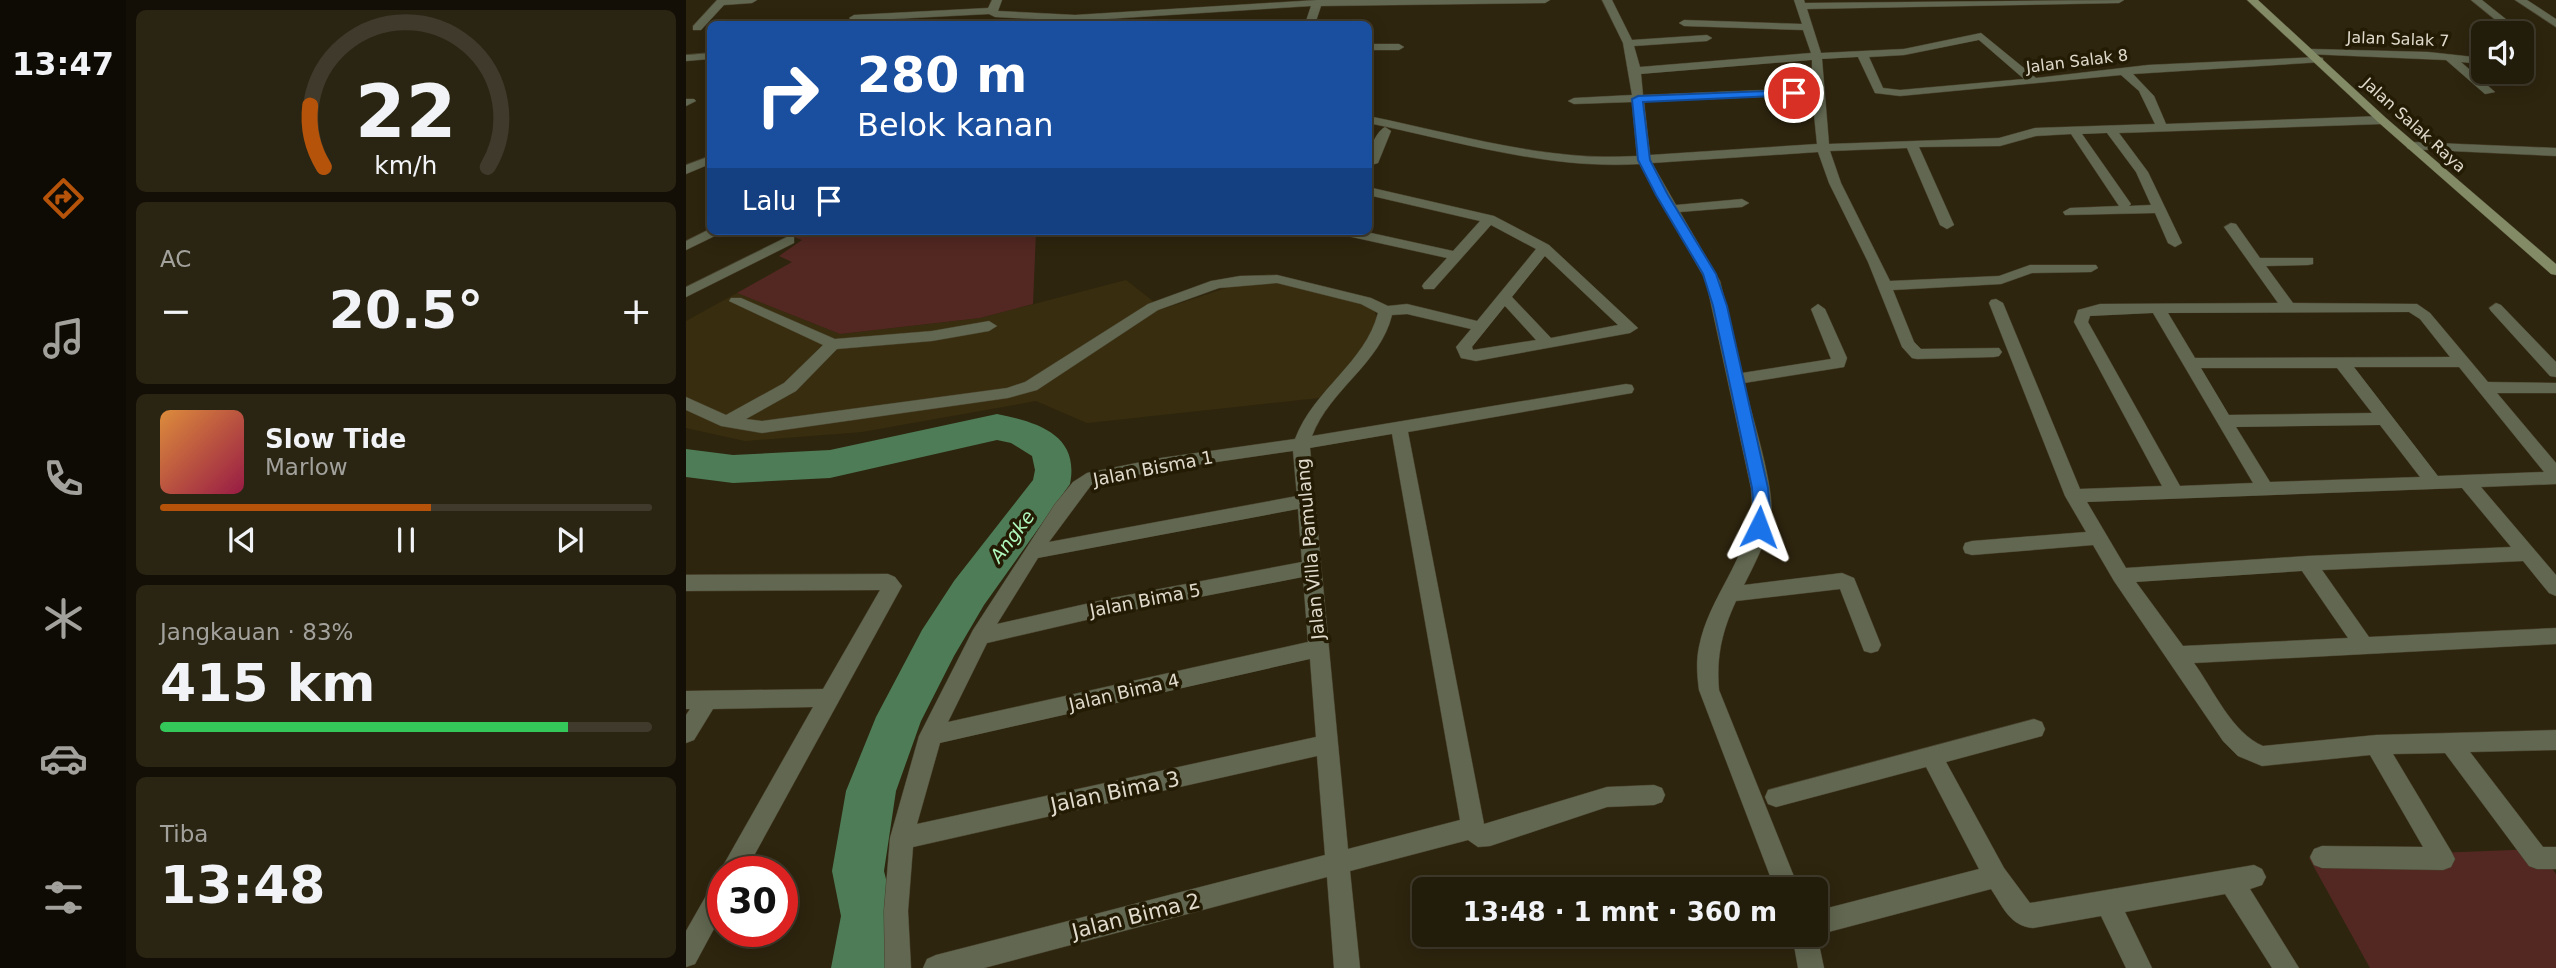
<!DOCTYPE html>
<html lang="id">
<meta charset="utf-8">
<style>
body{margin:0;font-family:"DejaVu Sans",sans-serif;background:#2a2513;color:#f1f3f6;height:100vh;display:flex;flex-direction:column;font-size:26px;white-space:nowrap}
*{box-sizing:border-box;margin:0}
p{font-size:23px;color:#a2a19c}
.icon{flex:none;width:38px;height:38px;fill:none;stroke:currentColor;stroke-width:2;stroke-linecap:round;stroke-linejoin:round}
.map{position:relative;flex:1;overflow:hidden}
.panel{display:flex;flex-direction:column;gap:10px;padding:10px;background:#130f06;width:560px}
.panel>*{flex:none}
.guide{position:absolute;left:21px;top:21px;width:665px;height:214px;border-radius:10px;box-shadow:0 4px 18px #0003,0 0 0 2px #3f3a2b;background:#1a4fa0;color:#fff;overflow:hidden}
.buttons{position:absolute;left:1785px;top:21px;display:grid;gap:14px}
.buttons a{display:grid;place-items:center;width:63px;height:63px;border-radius:10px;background:#221c0a;box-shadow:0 4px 18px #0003,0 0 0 2px #3f3a2b;font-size:35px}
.speed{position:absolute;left:21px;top:856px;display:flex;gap:14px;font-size:35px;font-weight:700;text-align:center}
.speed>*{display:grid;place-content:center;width:91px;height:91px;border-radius:50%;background:#221c0a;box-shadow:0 4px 18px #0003,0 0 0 2px #3f3a2b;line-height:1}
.speed .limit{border:10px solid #d22;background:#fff;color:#111}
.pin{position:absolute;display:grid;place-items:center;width:60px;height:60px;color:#fff;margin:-30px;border:4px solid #fff;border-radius:50%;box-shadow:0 2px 7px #0007}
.me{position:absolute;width:77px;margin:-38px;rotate:3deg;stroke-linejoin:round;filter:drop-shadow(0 0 5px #0008)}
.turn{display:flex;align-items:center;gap:24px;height:147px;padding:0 35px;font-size:32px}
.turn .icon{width:91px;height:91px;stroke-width:2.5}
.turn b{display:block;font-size:49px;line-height:60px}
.then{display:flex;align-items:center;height:66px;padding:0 35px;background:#0003;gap:14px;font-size:26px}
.big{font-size:52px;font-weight:700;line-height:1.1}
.panel .widget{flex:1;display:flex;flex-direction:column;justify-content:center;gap:10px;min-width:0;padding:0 24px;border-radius:10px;background:#2a2513}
.panel .dial{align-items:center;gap:0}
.dial svg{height:182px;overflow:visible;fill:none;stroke:#3f3a2b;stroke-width:7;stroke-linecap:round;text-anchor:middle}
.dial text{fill:#f1f3f6;stroke:none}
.song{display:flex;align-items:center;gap:21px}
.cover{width:84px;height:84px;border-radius:10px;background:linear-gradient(135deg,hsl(30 70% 55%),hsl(340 70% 35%))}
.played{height:7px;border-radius:4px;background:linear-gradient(90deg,#b45309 55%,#3f3a2b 55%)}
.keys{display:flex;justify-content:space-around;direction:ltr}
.heat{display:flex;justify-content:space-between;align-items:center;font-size:38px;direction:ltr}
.charge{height:10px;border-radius:5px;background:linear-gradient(90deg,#34c759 83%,#3f3a2b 0)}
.trip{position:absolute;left:726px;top:877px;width:416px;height:70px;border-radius:10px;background:#221c0a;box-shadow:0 4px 18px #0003,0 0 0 2px #3f3a2b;font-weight:700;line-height:70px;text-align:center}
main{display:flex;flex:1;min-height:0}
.menu{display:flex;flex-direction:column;width:126px;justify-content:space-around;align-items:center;background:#0e0b04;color:#a2a19c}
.menu .icon{width:49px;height:49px}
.menu .selected{color:#b45309}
.menu b{font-size:32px;color:#f1f3f6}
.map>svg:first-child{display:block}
.built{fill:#382d0e}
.green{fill:#532822}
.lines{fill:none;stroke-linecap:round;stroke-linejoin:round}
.river{fill:#4d7c56;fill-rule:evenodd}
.street-casing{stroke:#4a422d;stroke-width:1}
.secondary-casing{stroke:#4a422d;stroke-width:1}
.street{fill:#616750;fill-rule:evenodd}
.secondary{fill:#828b66;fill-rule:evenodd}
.route{fill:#1a73e8;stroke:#114b97;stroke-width:2}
.labels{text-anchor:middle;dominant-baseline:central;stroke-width:7;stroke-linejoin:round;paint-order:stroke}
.far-street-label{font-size:16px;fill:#e0dbcd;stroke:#241b05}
.street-label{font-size:18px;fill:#e0dbcd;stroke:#241b05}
.water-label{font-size:19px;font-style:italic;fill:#b0f9bd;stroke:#241b05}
.near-street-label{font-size:21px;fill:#e0dbcd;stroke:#241b05}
</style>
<main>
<nav class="menu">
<b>13:47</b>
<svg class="icon selected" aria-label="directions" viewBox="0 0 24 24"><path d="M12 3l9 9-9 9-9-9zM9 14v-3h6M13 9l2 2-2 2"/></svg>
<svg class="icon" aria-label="music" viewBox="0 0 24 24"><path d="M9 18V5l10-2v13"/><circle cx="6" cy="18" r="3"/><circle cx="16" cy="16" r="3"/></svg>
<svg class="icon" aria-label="phone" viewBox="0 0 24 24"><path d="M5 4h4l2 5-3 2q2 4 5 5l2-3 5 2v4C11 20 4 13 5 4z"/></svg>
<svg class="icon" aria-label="climate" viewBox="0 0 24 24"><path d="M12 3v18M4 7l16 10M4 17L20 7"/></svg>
<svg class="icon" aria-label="car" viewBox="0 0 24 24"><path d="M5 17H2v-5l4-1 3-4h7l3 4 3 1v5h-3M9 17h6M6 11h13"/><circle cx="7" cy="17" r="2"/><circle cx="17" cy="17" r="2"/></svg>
<svg class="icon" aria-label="filters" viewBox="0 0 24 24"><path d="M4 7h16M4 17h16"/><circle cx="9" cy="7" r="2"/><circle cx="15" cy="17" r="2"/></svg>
</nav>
<section class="panel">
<div class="widget dial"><svg viewBox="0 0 100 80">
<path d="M14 69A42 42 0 1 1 86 69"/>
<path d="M14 69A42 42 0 0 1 8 42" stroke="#b45309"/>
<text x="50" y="56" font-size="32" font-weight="700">22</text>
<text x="50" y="72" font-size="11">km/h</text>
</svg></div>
<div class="widget"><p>AC</p>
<div class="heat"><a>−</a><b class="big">20.5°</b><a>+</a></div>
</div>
<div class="widget">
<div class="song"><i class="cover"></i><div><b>Slow Tide</b><p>Marlow</p></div></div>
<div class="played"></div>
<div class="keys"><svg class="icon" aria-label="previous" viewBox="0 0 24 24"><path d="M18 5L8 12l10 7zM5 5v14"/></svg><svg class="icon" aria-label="pause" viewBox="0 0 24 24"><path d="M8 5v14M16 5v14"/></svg><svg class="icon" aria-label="next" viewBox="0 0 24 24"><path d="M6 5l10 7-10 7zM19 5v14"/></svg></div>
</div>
<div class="widget"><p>Jangkauan · 83%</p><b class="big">415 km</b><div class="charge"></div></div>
<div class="widget"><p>Tiba</p><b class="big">13:48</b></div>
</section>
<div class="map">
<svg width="1870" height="968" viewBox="0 0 1870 968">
<rect width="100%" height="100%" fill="#2e250e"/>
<!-- built -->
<path class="built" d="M582,274l103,26 10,31 -62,67 -232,25 -51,-22 -174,31 -117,9 -59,-13v-107l51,-28 103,41 140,-16 146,-38 37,29z"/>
<!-- green -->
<path class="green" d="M93,231h257l-3,73 -53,14 -140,16 -103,-41 55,-31 -13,-6 23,-16z
M1852,849l18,25v94h-186l-61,-110z"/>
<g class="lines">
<!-- river -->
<path class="river" d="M311,414c39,8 83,20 73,70l-86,121 -30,51 -33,65 -25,70 -12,80 11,45 -8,52h-56l10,-52 -9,-45 14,-80 30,-74 46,-87 32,-49 79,-101 2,-10 -3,-14 -21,-13 -14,-3 -167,38 -97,5 -47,-6v-28l47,6 97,-5z"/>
<defs>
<path id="street" d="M31,0h40l-5,3 -28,2 -23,25h-8v-4z
M306,0h10l-4,11 77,4 242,-15h233l-5,3 -224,3 -6,18h-10l6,-18 -236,15 -80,-4 -6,-3 -135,7 -5,-3 5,-3 134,-7z
M916,0h10l20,40 75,-5 5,3 -5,3 -73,5 6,21 171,-14 -8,-23 -119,-4 -5,-3 5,-3 118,4 -8,-24h10l1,3 319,-3 -5,3 -312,6 14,44 83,-4 77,-16 55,45 112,-13 171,-8 4,1v4l-190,12 21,22 12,28 216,-8 6,4 -6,4 -263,9 29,39 34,71 -7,4 -7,-4 -13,-30 -90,2 -2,-3 7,-4 49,-2 -48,-72 -35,2 -36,10 -81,1 35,78 -7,4 -7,-4 -33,-77 -77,3 11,32 49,98 109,-5 31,-11h66l2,3 -7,4 -59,1 -31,11 -108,6 21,52 7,7 78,-1 3,4 -3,4 -5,1 -77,2 -5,-1 -10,-11 -34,-85 -39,-79 -11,-31 -166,11 24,42 66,-6 7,4 -7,4 -62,5 40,69 22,92 89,-14 -20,-50 7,-5 7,5 22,49 -3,9 -6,1 -94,15c7,30 31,105 27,132 -3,24 -16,48 -27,70l98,-12 12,5 27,67 -3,6 -7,2 -7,-2 -24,-62 -104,12c-14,30 -20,56 -17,89l80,199h-24l-76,-199c-2,-15 -3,-29 0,-43 11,-57 60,-97 52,-159l-45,-207 -66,-117c-92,6 -183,-23 -272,-41v-7c89,18 179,46 269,40l-5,-54 -58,2 -6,-3 6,-3 58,-3 -9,-52zM1293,40l45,39 -124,11 -17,-2 -14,-31 35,-2zM1172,57l17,36 25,3 221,-21 18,16 16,33 -120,4 -36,10 -170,6 -7,-85zM1126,60v28l-169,7 -2,-21zM1126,95l5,49 -167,11 -6,-53zM1421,133l29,39 15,33 -22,1 2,-2 -49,-70z
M1785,0h11l30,24 -9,2z
M1829,0h12l29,19v8z
M76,21h29l5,3h-39z
M682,44h31l5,3 -5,3h-31z
M1625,49l117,3 55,6v6l-22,-2 34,30 -10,2 -39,-34 -139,-6 -1,-2z
M24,53v6l-24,2v-6z
M0,99h8l2,2 -10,5z
M699,127l6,4 -13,32 -10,3c0,-12 6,-33 17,-39z
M1726,142l144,6v8l-148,-7 -2,-3z
M24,156v8l-24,10v-9z
M682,187l126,29 55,29 89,83 -8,5 -154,28 -15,-3 -5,-11 15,-18 -64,-15 -15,1c-12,49 -62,74 -80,121l314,-52 6,1 2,4 -2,4 -6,1 -218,38 76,392 123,-37 47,-2 8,3 3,7 -3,7 -8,3 -47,2 -117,39 -12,1 -10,-7 -118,31 10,97h-26l-7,-91 -343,91h-61l4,-9 9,-4 389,-100 -8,-99 -404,91 -5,64 3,57h-26l-1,-57 6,-73 29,-102 54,-106 82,-126 18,-22 14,-9 74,-15 134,-19c19,-50 70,-76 83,-126l-17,-9 -84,-21 -58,5 -61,22 -121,80 -29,8 -246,35 -41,-7 -35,-16v-13l40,18 58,-32 39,-38 -94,-44 2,-3h10l94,41 97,-8 57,-10 8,5 -8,5 -57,10 -95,8 -41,42 -50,28 16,2 245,-33 18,-6 123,-78 63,-23 29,-5 37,-1 94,23 17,8 19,-2 70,17 59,-72 -45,-24 -57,64h-10l-2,-3 2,-3 23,-25 -104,-23 -7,-4h26l91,20 27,-30 -112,-26zM859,256l73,69 -67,13 -39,-41zM819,306l31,34 -63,10 -1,-3zM706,434l68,386 -112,29 -38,-401zM607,451l4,45 -248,46 43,-58 69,-14zM612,509l4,53 -190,36 -115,26 41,-66zM617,577l5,65 -360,80 39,-79 125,-29zM624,659l6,78 -399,87 23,-81z
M1545,223l5,1 24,34h53v6l-5,1 -42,1 27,37 124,1 13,9 58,69 68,1v10h-59l59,70v21l-75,3 75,88v21l-7,-3 -26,-32 -201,9 47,67 187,-9v16l-362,19c19,26 38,70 69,83l113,-11 180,-5v20l-86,2 73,95h13v22h-19l-8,-3 -84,-113 -52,1 58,97 4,8 -4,8 -8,3 -121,-2 -8,-3 -4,-8 4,-8 8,-3 101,1 -53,-92 -108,11 -24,-10 -15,-15 -109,-160 -21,-36 -121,10 -7,-2 -2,-5 2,-5 7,-2 114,-9 -21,-36 -76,-193 2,-3 5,-1 7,4 77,186 82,-3 -88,-164 4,-12 22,-6 178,-1 -54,-76zM1723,312l11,7 30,38 -255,1 -27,-45zM1467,313l100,170 -73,3 -92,-164 2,-6zM1668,367h105l85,105 -106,4zM1515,368h136l35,45 -143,2zM1694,425l40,52 -150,5 -34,-55zM1776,488l49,59 -204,9 -181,12 -39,-66zM1616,571l46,67 -165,8 -47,-64z
M24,229l15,2 -39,19v-9z
M103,236l5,1v6l-108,54v-10z
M1810,303l5,2 55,57v15l-6,-1 -59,-65 -2,-3z
M202,574l7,3 7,9 -157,286h-22v40l-28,52 -9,3v-36l29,-51 7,-4 -2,-4 4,-8 89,-157 -100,2 -19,31 -8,3v-28l4,-6h-4v-18l137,-2 57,-99 -194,1v-16z
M1348,719l8,3 3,7 -3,7 -96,26 58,106 26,35 224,-38 8,4 4,8 -4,8 -12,4 49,79h-27l-47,-74 -100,18 27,56h-26l-25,-52 -68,12c-23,-2 -30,-21 -42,-39l-174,46 7,33h-26l-6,-34h24v-23l163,-42 -53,-102 -150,40 -8,-3 -3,-7 3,-7z"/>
<path id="secondary" d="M1561,0h11l128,118 170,146v11l-5,-1 -173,-152z"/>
</defs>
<!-- street casing -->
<use href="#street" class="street-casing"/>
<!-- secondary casing -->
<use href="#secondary" class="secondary-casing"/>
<!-- street -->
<use href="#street" class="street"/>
<!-- secondary -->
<use href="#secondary" class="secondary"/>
</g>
<!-- route -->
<path class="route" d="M1108,90l4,1v4l-155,7 7,58 18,35 48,79 11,32 41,182c1,14 7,40 -9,46l-9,-7 4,-15 -2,-24 -39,-182 -10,-32 -47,-79 -18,-35 -6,-61 6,-3z"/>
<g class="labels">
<!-- far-street labels -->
<g class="far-street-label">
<text transform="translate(1712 39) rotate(2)">Jalan Salak 7</text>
<text transform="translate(1391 61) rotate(-7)">Jalan Salak 8</text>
<text transform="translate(1728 125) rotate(42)">Jalan Salak Raya</text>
</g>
<!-- street labels -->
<g class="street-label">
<text transform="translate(467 468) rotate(-11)">Jalan Bisma 1</text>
<text transform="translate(624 549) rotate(-95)">Jalan Villa Pamulang</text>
<text transform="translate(459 600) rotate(-11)">Jalan Bima 5</text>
<text transform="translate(438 692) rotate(-13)">Jalan Bima 4</text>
</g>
<!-- water labels -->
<g class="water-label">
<text transform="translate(326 536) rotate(-53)">Angke</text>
</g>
<!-- near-street labels -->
<g class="near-street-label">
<text transform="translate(429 792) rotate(-12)">Jalan Bima 3</text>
<text transform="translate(450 916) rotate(-14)">Jalan Bima 2</text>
</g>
</g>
</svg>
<div class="buttons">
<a><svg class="icon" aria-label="sound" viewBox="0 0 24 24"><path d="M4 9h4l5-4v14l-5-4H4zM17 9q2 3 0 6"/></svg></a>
</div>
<div class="speed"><div class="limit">30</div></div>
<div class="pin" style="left:1108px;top:93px;background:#d93025"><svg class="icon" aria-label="arrive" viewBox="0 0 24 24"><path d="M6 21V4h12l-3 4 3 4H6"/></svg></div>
<svg class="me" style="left:1073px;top:527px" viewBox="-20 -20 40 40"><path d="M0-17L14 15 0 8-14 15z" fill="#1a73e8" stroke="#fff" stroke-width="4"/></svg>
<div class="trip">13:48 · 1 mnt · 360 m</div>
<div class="guide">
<div class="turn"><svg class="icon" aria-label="right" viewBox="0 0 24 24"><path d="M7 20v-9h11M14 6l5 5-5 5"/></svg><div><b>280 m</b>Belok kanan</div></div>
<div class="then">Lalu<svg class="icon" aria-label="arrive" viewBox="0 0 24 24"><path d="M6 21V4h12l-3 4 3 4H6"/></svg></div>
</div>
</div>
</main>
